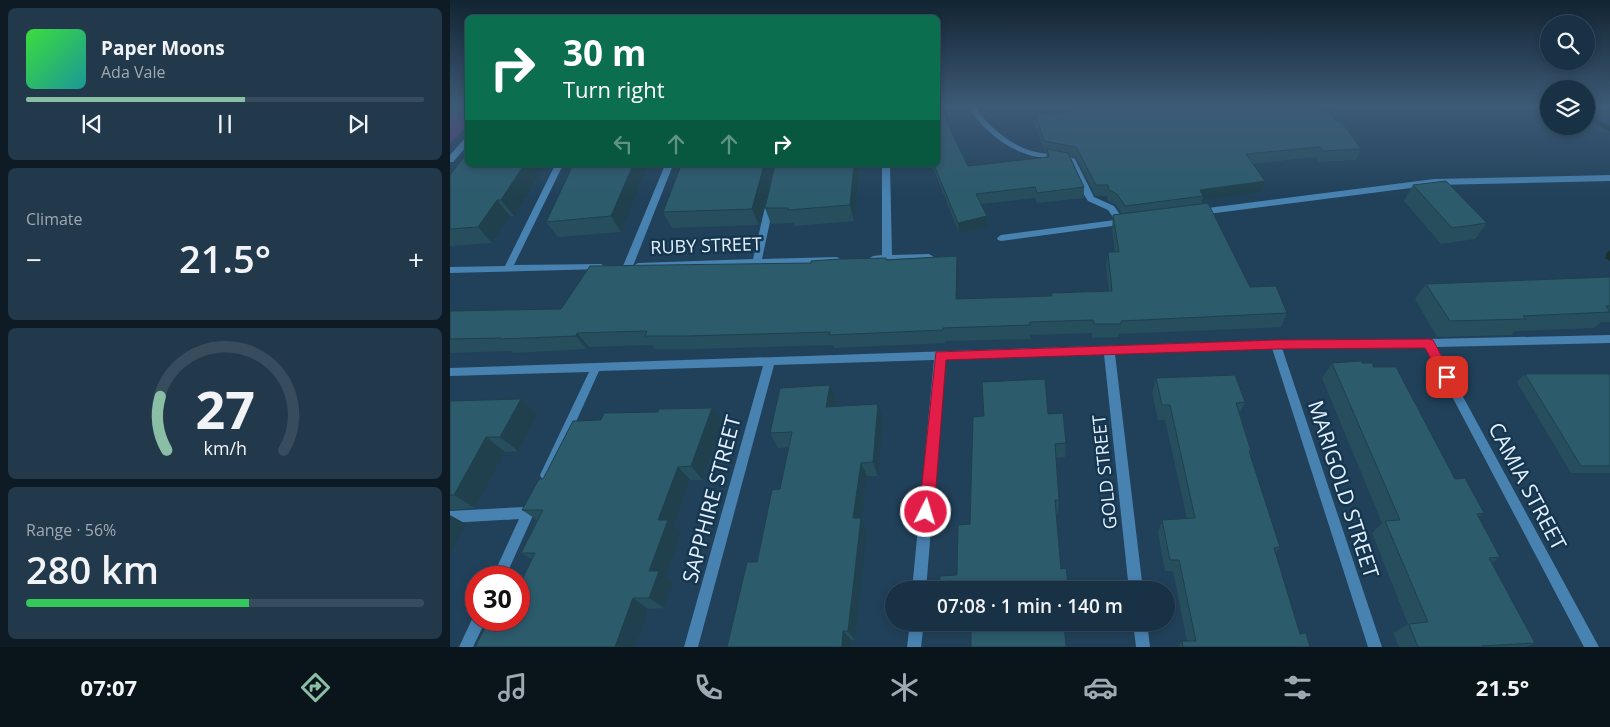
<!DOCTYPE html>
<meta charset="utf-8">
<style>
body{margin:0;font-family:"Open Sans",sans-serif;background:#22394b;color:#f1f3f6;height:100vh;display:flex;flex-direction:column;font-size:19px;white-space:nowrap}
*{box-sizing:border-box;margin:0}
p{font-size:16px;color:#9fa9b2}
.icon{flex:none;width:28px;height:28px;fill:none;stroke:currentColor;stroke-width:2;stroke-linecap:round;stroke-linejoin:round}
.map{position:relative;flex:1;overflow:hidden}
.sheet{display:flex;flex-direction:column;gap:8px;padding:8px;background:#0e1b25;width:450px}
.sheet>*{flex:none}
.guide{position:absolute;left:15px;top:15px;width:475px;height:152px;border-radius:8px;box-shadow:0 2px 8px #0003,0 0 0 1px #374c5d;background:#0b6e4f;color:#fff;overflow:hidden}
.fabs{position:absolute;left:1090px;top:15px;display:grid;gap:10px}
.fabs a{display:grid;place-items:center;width:55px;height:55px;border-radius:50%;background:#193144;box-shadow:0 2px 8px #0003,0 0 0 1px #374c5d;font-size:25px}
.speed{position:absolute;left:15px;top:566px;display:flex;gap:10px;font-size:25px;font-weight:700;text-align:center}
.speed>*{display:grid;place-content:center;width:65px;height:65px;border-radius:50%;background:#193144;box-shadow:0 2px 8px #0003,0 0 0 1px #374c5d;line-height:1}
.speed .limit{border:8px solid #d22;background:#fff;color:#111}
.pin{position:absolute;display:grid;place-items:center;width:42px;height:42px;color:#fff;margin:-21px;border-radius:10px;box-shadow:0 2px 8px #0006}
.me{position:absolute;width:55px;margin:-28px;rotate:5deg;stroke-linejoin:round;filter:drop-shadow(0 0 4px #0008)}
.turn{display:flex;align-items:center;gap:18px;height:105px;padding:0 15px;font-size:22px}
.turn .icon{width:65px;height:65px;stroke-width:2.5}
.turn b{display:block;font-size:35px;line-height:42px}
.lanes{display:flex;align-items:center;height:48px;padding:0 15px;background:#0003;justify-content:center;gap:25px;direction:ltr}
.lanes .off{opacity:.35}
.big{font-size:38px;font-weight:600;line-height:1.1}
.sheet .tile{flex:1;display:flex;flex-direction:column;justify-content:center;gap:8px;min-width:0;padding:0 18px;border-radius:8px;background:#22394b}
.sheet .dial{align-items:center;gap:0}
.dial svg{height:130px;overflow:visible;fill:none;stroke:#374c5d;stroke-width:7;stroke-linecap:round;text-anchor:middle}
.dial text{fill:#f1f3f6;stroke:none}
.song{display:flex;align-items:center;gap:15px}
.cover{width:60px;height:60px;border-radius:8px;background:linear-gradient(135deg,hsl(120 70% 55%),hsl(180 70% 35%))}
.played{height:5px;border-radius:2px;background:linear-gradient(90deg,#8abfa5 55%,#374c5d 55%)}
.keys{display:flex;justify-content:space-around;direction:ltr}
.heat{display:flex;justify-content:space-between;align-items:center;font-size:28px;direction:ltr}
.charge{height:8px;border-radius:4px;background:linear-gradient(90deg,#34c759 56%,#374c5d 0)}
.trip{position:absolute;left:435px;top:581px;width:290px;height:50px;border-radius:25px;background:#193144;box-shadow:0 2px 8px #0003,0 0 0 1px #374c5d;font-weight:600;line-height:50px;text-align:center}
.tabs{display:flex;height:80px;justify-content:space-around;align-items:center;background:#0a141b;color:#9fa9b2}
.tabs .icon{width:35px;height:35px}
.tabs .active{color:#8abfa5}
.tabs b{font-size:22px;color:#f1f3f6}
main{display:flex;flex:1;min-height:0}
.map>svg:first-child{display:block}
.green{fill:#59387c}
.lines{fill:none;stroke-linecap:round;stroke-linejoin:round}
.stream{fill:#1a312e;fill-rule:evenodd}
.street{fill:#4882b1;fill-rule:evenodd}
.wall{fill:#264e5d}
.shaded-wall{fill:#1f404c}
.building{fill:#2c5b6c;stroke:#1f404c}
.route{fill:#e11d48;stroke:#92132f}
.labels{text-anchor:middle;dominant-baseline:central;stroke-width:5;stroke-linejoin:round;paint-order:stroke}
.street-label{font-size:18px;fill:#e2f0fd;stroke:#16364f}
.near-street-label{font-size:21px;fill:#e2f0fd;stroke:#16364f}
</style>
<main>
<section class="sheet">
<div class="tile">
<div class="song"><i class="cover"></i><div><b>Paper Moons</b><p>Ada Vale</p></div></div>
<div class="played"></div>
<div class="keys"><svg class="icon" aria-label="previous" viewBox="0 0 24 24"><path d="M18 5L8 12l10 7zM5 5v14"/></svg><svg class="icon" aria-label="pause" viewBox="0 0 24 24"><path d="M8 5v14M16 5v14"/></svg><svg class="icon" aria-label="next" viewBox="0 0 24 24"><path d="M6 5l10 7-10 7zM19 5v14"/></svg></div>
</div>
<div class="tile"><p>Climate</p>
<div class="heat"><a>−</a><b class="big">21.5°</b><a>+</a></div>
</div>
<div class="tile dial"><svg viewBox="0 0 100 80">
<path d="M14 69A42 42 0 1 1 86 69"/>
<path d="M14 69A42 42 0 0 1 10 36" stroke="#8abfa5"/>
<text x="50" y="56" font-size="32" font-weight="700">27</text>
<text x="50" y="72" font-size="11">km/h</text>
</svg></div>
<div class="tile"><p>Range · 56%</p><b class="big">280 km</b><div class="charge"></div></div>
</section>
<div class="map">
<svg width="1160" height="647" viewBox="0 0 1160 647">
<rect width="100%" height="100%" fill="#21415a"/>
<!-- green -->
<path class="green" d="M0,105h17l1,20 -18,19z"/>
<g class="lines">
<!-- stream -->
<path class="stream" d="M1136,114l24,12v5l-24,-12z
M1160,251v10l-5,-3 2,-6z"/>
<!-- street -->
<path class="street" d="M517,105h7c13,21 38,42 62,47 13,3 26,1 39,7l19,38 20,9 9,13 4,1 1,2 -1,2 -126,17 -3,-1 -1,-2 4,-3 114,-15 -7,-10 -20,-9 -7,-11 -12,-28c-10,-5 -20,-3 -31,-5 -29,-5 -56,-27 -71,-52z
M15,138h3v7l-15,17h-3v-7z
M105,165h8l-49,100 87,-1 5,3 -2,2 -154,4v-6l55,-1z
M215,165h8l-40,101 -2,2h-6l-2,-2z
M432,165h8l2,90 37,-1 5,3 -2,2 -59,3 -5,-3 5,-3 9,-1z
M1160,175v6l-176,4 -234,30 -4,-3 4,-3 234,-30z
M320,200l4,3 -12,56 74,-2 3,1 2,2 -2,2 -201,7 -5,-3 5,-3 115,-4 13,-56z
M1160,335v8l-174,4 163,300h-15l-158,-300 -144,1 100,299h-14l-96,-299 -157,6 28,236h-14l-25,-236 -159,5 -19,231h-14l22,-230 -160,5 -76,282h-14l79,-281 -164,5 -49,108 -4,2 -4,-2 -2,-4 49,-103 -139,4v-8l826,-28 153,-1z
M83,496l4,2 2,4 -34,76h-13l27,-59 -69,4v-12l74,-4 5,-9z
M26,614v6h10l-13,27h-14l15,-32z
M460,622h14l-3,25h-14z
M683,622h14l3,25h-14z"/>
</g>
<!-- wall -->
<path class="wall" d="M615,105h255l3,6 14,11 24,27 -5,11 -38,2 -2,-5 -63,7 8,28 -59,8 -1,4 49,83 37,26 -6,14 -162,7v3l-27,1v-5l-62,2v4l-85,2v2l-111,5 -1,-3 -137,4h-41l-3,-4 -63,2 -2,2 -74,4 -2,-2 -61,2v-42l111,-2 250,-46 146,-7 2,13 -1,30 93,-3 58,-5 -3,-25 2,-14h7l-3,-23 1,-14 9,-1 -6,-9 -8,-4 -1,-5h-12l-19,-39 -6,-1 14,31v11l-47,5 -2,-5 -54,6 6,12 1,11 -29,6 -27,-68h6l12,-36 18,37 78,-8 1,-6 -3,-1 -9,-26 1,-10 31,-3z
M18,165h77l-31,51h-4l-18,27 -42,3v-71z
M198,165l-27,67 -63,5 -12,-15z
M231,165h93l-15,60 -87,3 -9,-16z
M410,165l-6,56 -60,5 -1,-3 -22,1 -6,-16z
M963,185l74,38 -12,16 -34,5 -37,-43z
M1160,277v45h-9l-7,6 -79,3 -3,4 -75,2 -22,-38 11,-15z
M882,363h30l11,4 82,112 29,34 -5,4 21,40 -8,6 43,80 -9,4h-127l-6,-14 15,-9 -36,-91 10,-10 -60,-145z
M1075,374h85v99h-39l-54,-91z
M706,378l89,24 -5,11 11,38 -1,3 30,93 -5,6 25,81 10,13h-132l4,-6h5l-14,-70h-8l-7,-39 4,-12 25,-2 -22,-98h-7l-6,-27z
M71,399l17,15 -20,37 -13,1 -30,56 -25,2v-109z
M386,400l-1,6 48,13 -5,57h-11l-6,42 6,12 -12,110h-4l-94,-78 23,-73 9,-42 -11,1 -8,-15z
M262,408l10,14 -19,58h-13l-16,46 7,6 -15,45 7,5 -9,26 -16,1 -129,11 13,-61 -11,-6 16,-33 -15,-10 21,-31 58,-59 57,-8z
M598,414l18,29 -1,14 -9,1 3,42 -1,13h-2l-99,62 13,-51z
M490,622h124l-122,6z"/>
<!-- shaded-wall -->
<path class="shaded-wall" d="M74,165h21l-31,51 -13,-16z
M183,165h15l-27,67 -10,-16z
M314,165h10l-15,60 -7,-16z
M404,165h6l-6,56 -4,-16z
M815,181l-4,11 -59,8 1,-4 -3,-6z
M47,200l13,16 -18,27 -14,-16z
M537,216l1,11 -29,6 -1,-10z
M507,256l2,13 -1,44 -2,-14z
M127,333l12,14 -2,2 -11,-13z
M380,385l6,15 -3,21 -7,-14z
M71,399l17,15 -20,37 -18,-14z
M428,404l5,15 -5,57 -5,-14z
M262,408l10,14 -19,58 -12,-14z
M36,437l19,15 -30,56 -21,-13z
M411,463l6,13 -6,42 6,12 -12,110 -7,-9 5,-113z
M228,467l12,13 -16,46 7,6 -15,45 7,5 -9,26 -15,-10v-27l9,-51z
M0,515l16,9 -16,31z
M183,598l15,11 -13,38h-20z
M393,631l8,9 -1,7h-8z"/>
<!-- building -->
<path class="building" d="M488,105h4l8,24 18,37 81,-9 -2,-8 21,4 16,34 -47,6 -2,-6 -59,7 11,22 -29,7 -24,-58h4z
M619,105h251l3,6 5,-1 9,12h5l19,27 -38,2 -3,-4 -74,7 19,27 -65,9 3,6 -78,10 -8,-12 -8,-4 -1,-5h-12l-20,-38 -32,-6 -8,-26 36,-4z
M18,152v13h56l-23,35h-4l-19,27 -28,2v-54z
M123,165h60l-22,51 -65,6z
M231,165h83l-12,44 -89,3z
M325,165h79l-4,40 -62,5v-2h-23z
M996,181l41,42 -35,5 -39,-43z
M758,203l42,84 26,-1 11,27 -166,8v3h-27l-1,-4 -63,2v3l-87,3v2l-114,5 1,-3 -143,4h-42l2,-5 -70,2 -1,3 -76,3 1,-1 -51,1v-28l111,-2 29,-43 221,-3v-2l29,-2 46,-1v2l71,-4 -1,43 96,-3 -1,-3 61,-2 -4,-39h11l-6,-37z
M1160,277v29h-4l4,6 -87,4 3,3 -76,2 -24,-37z
M912,361v2h11v4h23l59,112 10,-1 19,35 -7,1 23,43 -11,1 46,85 -53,3v1h-64l-9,-23 19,-2 -43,-101 15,-1 -68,-157z
M1075,374h85v92h-29z
M785,375l10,27 -9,1 15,48h-2l31,96 -6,1 26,86 6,-1 4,14h-127l-1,-6h14l-17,-81h-9l-8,-40 33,-2 -25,-113h-8l-6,-27z
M595,379l3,35 15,-1 3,30 -11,1 4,56h-4l6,69 5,-1 3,22h-130l1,-14 17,-1 1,-50 12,-1 3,-107 11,-1 -2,-34z
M380,385l-4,22 52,-3 -5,58 -12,1 -8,55h8l-13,113h-5l-1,16h-115l20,-85h10l15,-72 8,-1 12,-57 -22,1 10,-45z
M71,399l-21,38h-14l-32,58h-4v-94z
M262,408l-21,58 -13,1 -20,53h10l-19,51h10l-10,27h-16l-18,49h-140l14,-27h30v-34l16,-33h-14l22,-43h-21l17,-31h4l30,-58 28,-1 3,-7 54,-1 1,-3z
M521,622h93l2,25h-95z"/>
<!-- sky -->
<linearGradient id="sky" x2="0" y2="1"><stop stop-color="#122432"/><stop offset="0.54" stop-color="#3d5a76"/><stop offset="1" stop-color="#3d5a76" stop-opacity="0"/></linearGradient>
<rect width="1160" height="196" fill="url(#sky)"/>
<!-- route -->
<path class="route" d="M979,339l4,1 18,34 2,3 -2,4h-8l-18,-33 -149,1 -330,11 -12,152 -2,5 -6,2 -5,-2 -2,-5 17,-160 340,-12z"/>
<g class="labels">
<!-- street labels -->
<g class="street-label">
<text transform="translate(256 245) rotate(-2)">RUBY STREET</text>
<text transform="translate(654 472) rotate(-96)">GOLD STREET</text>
</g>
<!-- near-street labels -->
<g class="near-street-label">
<text transform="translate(1078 486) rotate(62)">CAMIA STREET</text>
<text transform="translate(894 489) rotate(72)">MARIGOLD STREET</text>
<text transform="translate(261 499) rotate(-75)">SAPPHIRE STREET</text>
</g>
</g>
</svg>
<div class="fabs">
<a><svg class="icon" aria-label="search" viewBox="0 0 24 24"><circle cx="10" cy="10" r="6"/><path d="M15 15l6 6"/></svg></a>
<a><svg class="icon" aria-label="layers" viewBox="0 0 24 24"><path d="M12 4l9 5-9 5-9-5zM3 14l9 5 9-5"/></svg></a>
</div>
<div class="speed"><div class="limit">30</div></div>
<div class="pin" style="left:997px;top:377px;background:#d93025"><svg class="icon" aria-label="arrive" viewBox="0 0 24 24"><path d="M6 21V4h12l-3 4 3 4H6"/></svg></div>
<svg class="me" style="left:476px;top:512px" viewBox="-20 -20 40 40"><circle r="17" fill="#e11d48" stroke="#fff" stroke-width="3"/><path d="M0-11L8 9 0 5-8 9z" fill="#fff"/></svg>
<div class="trip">07:08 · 1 min · 140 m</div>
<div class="guide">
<div class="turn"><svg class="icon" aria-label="right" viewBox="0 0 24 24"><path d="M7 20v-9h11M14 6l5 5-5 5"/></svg><div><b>30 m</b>Turn right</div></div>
<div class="lanes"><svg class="icon off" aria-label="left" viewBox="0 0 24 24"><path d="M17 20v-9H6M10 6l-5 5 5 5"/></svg><svg class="icon off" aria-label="ahead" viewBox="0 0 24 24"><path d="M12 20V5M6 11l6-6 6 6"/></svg><svg class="icon off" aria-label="ahead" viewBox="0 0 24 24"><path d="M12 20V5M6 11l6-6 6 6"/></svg><svg class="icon" aria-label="right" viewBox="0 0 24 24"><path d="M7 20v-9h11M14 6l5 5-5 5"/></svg></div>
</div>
</div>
</main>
<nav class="tabs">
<b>07:07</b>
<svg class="icon active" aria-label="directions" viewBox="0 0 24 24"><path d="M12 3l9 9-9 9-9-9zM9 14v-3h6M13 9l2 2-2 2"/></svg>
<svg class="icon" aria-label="music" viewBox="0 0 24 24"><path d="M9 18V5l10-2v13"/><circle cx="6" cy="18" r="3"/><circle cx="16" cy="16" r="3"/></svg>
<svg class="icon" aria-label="phone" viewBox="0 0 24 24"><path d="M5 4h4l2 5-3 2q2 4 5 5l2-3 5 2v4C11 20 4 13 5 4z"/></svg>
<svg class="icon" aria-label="climate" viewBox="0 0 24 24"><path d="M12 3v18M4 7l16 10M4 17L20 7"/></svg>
<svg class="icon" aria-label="car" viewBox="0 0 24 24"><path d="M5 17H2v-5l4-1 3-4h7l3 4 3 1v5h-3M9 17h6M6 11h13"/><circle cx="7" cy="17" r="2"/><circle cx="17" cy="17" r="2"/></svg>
<svg class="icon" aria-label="filters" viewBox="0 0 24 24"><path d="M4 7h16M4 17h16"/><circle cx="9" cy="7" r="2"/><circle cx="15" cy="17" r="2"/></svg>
<b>21.5°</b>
</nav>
